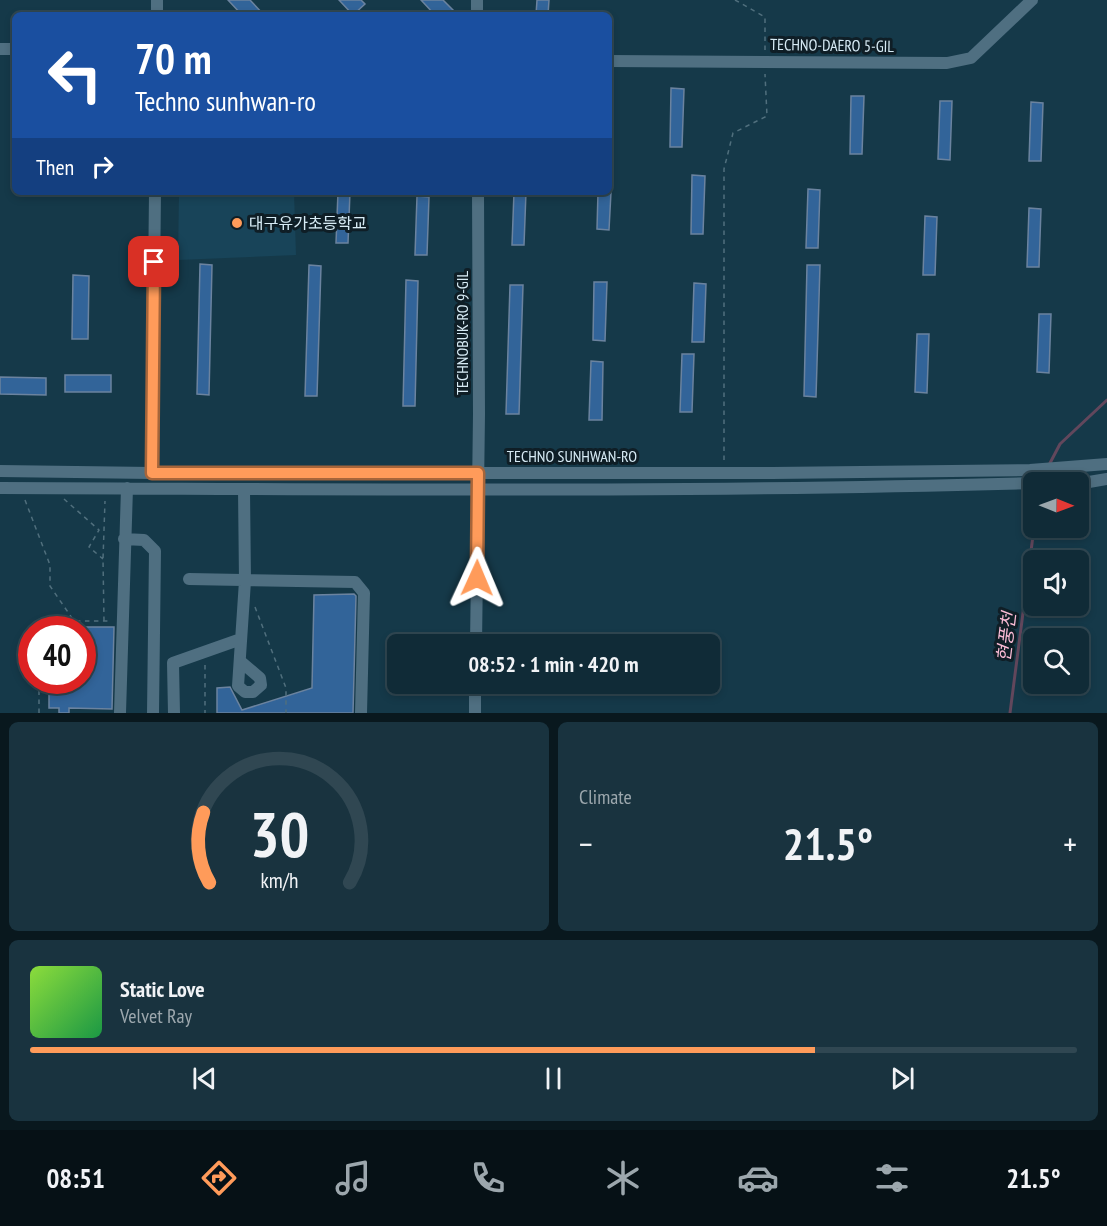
<!DOCTYPE html>
<meta charset="utf-8">
<style>
body{margin:0;font-family:"PT Sans Narrow","Noto Sans KR",sans-serif;background:#19333f;color:#f1f3f6;height:100vh;display:flex;flex-direction:column;font-size:22px;white-space:nowrap}
*{box-sizing:border-box;margin:0}
p{font-size:20px;color:#9ca7ad}
.icon{flex:none;width:33px;height:33px;fill:none;stroke:currentColor;stroke-width:2;stroke-linecap:round;stroke-linejoin:round}
.map{position:relative;height:713px;overflow:hidden}
.side{display:flex;flex-direction:column;gap:9px;padding:9px;background:#09181e;flex:1}
.side>*{flex:none}
.guide{position:absolute;left:12px;top:12px;width:600px;height:183px;border-radius:9px;box-shadow:0 3px 9px #0003,0 0 0 2px #304752;background:#1a4fa0;color:#fff;overflow:hidden}
.needle{width:39px;rotate:91deg}
.buttons{position:absolute;left:1023px;top:472px;display:grid;gap:12px}
.buttons a{display:grid;place-items:center;width:66px;height:66px;border-radius:9px;background:#102b37;box-shadow:0 3px 9px #0003,0 0 0 2px #304752;font-size:30px}
.speed{position:absolute;left:18px;top:616px;display:flex;gap:12px;font-size:30px;font-weight:700;text-align:center}
.speed>*{display:grid;place-content:center;width:78px;height:78px;border-radius:50%;background:#102b37;box-shadow:0 3px 9px #0003,0 0 0 2px #304752;line-height:1}
.speed .limit{border:9px solid #d22;background:#fff;color:#111}
.pin{position:absolute;display:grid;place-items:center;width:51px;height:51px;color:#fff;margin:-26px;border-radius:12px;box-shadow:0 3px 9px #0006}
.me{position:absolute;width:66px;margin:-33px;rotate:1deg;stroke-linejoin:round;filter:drop-shadow(0 0 4px #0008)}
.turn{display:flex;align-items:center;gap:21px;height:126px;padding:0 24px;font-size:27px}
.turn .icon{width:78px;height:78px;stroke-width:2.5}
.turn b{display:block;font-size:42px;line-height:51px}
.then{display:flex;align-items:center;height:57px;padding:0 24px;background:#0003;gap:12px;font-size:22px}
.big{font-size:45px;font-weight:600;line-height:1.1}
.side .widget{flex:1;display:flex;flex-direction:column;justify-content:center;gap:9px;min-width:0;padding:0 21px;border-radius:9px;background:#19333f}
.side .dial{align-items:center;gap:0}
.dial svg{height:156px;overflow:visible;fill:none;stroke:#304752;stroke-width:7;stroke-linecap:round;text-anchor:middle}
.dial text{fill:#f1f3f6;stroke:none}
.song{display:flex;align-items:center;gap:18px}
.cover{width:72px;height:72px;border-radius:9px;background:linear-gradient(135deg,hsl(90 70% 55%),hsl(140 70% 35%))}
.played{height:6px;border-radius:3px;background:linear-gradient(90deg,#ff9b5a 75%,#304752 75%)}
.keys{display:flex;justify-content:space-around;direction:ltr}
.heat{display:flex;justify-content:space-between;align-items:center;font-size:33px;direction:ltr}
.side .tiles{flex:1;display:grid;gap:9px;grid-template-columns:1fr 1fr}
.widget:last-child{grid-column:span 2}
.trip{position:absolute;left:387px;top:634px;width:333px;height:60px;border-radius:9px;background:#102b37;box-shadow:0 3px 9px #0003,0 0 0 2px #304752;font-weight:600;line-height:60px;text-align:center}
.dock{display:flex;height:96px;justify-content:space-around;align-items:center;background:#061116;color:#9ca7ad}
.dock .icon{width:42px;height:42px}
.dock .selected{color:#ff9b5a}
.dock b{font-size:27px;color:#f1f3f6}
.map>svg:first-child{display:block}
.built{fill:#184459}
.lines{fill:none;stroke-linecap:round;stroke-linejoin:round}
.stream{stroke:#62475c;stroke-width:3}
.building{fill:#326499;stroke:#6b839f;stroke-width:1.5}
.path{stroke:#506f7d;stroke-width:1.5;stroke-dasharray:4.5 4.5;stroke-linecap:butt}
.minor{stroke:#4f6f81;stroke-width:12}
.route-casing{stroke:#a6653a;stroke-width:15}
.route{stroke:#ff9b5a;stroke-width:10}
.poi-dot{fill:#ff9b5a;stroke:#0f1e26;stroke-width:2}
.labels{text-anchor:middle;dominant-baseline:central;stroke-width:6;stroke-linejoin:round;paint-order:stroke}
.street-label{font-size:16px;fill:#d7ebf5;stroke:#0f1e26}
.poi-label{font-size:16px;fill:#d7ebf5;stroke:#0f1e26;text-anchor:start}
.water-label{font-size:18px;font-style:italic;fill:#fbbcd6;stroke:#0f1e26}
</style>
<div class="map">
<svg width="1107" height="713" viewBox="0 0 1107 713">
<rect width="100%" height="100%" fill="#153949"/>
<!-- built -->
<path class="built" d="M179,192h115l2,63 -118,5z"/>
<g class="lines">
<!-- stream -->
<path class="stream" d="M1049,465l11,-21 47,-44
M1010,713l24,-185"/>
</g>
<!-- building -->
<path class="building" d="M228,0h22l14,15h-22z
M339,0h22l4,4 -12,11z
M421,0h22l15,15h-23z
M537,0h12l-1,15h-12z
M671,88l13,1 -2,58h-12z
M851,96h13l-2,58h-12z
M940,101h12l-2,59 -12,-1z
M1031,102l12,1 -2,58h-12z
M692,175l13,1 -2,58h-12z
M808,189l12,1 -2,58h-12z
M338,192h12l-2,51h-12z
M514,192h12l-2,53h-12z
M598,192h13l-2,38 -12,-1z
M417,196l12,1 -2,58h-12z
M1029,208l12,1 -2,58h-12z
M925,216l12,1 -2,58h-12z
M200,264l12,1 -3,130 -12,-1z
M309,265l12,1 -4,130h-12z
M807,265h13l-4,132 -12,-1z
M73,275l16,1 -1,63h-16z
M406,280l12,1 -3,125h-12z
M594,282h13l-2,59 -12,-1z
M694,283l12,1 -2,58h-12z
M510,285h13l-4,129h-13z
M1039,314h12l-2,59 -12,-1z
M917,334h12l-2,59 -12,-1z
M682,354h12l-2,58h-12z
M591,361l12,1 -1,58h-13z
M65,375h46v17h-46z
M0,377l46,1v17l-46,-1z
M354,594l2,2 -3,117h-136v-25l13,-1 12,23 70,-22 2,-93z
M82,627h32l-2,82 -43,-1v5h-10v-5h-10v-27h33z"/>
<g class="lines">
<!-- path -->
<path class="path" d="M735,0l30,17v34
M724,460v-291l9,-36 34,-17 -2,-42
M64,499l35,31 -10,17 14,12
M25,500l25,65v21l24,35h37
M255,607l31,81v25
M104,621l-1,-62 2,-58
M40,630v-5l33,-4
M205,665v48
M39,713v-32"/>
<!-- minor -->
<path class="minor" d="M157,15v-15
M477,15v-15
M0,49h15
M609,61l338,2 24,-5 61,-58
M0,471l152,2h620l258,-3 77,-6
M152,473l3,-281
M1044,483l45,-1 18,-3
M0,488c344,1 689,5 1034,-5
M124,539l20,1 11,11 -2,162
M189,579l166,3 9,11 -3,120
M476,645l3,-231 -1,-222
M240,661l20,17 1,7 -8,7h-8l-7,-6 7,-105 -1,-91
M120,713l7,-225
M174,713l-1,-50 68,-24
M475,713v-29"/>
</g>
<g class="lines">
<defs>
<path id="route" d="M154,262l-2,211h326l-1,105"/>
</defs>
<!-- route casing -->
<use href="#route" class="route-casing"/>
<!-- route -->
<use href="#route" class="route"/>
</g>
<!-- markers -->
<circle class="poi-dot" cx="237" cy="223" r="6"/>
<g class="labels">
<!-- street labels -->
<g class="street-label">
<text transform="translate(832 45) rotate(1)">TECHNO-DAERO 5-GIL</text>
<text transform="translate(462 333) rotate(-90)">TECHNOBUK-RO 9-GIL</text>
<text x="572" y="456">TECHNO SUNHWAN-RO</text>
</g>
<!-- poi labels -->
<g class="poi-label">
<text x="249" y="223">대구유가초등학교</text>
</g>
<!-- water labels -->
<g class="water-label">
<text transform="translate(1006 637) rotate(-83)">현풍천</text>
</g>
</g>
</svg>
<div class="buttons">
<a><svg class="needle" viewBox="-14 -14 28 28"><path d="M0-13l5 13h-10z" fill="#e53935"/><path d="M0 13l5-13h-10z" fill="#9ca7ad"/></svg></a>
<a><svg class="icon" aria-label="sound" viewBox="0 0 24 24"><path d="M4 9h4l5-4v14l-5-4H4zM17 9q2 3 0 6"/></svg></a>
<a><svg class="icon" aria-label="search" viewBox="0 0 24 24"><circle cx="10" cy="10" r="6"/><path d="M15 15l6 6"/></svg></a>
</div>
<div class="speed"><div class="limit">40</div></div>
<div class="pin" style="left:154px;top:262px;background:#d93025"><svg class="icon" aria-label="arrive" viewBox="0 0 24 24"><path d="M6 21V4h12l-3 4 3 4H6"/></svg></div>
<svg class="me" style="left:477px;top:578px" viewBox="-20 -20 40 40"><path d="M0-17L14 15 0 8-14 15z" fill="#ff9b5a" stroke="#fff" stroke-width="4"/></svg>
<div class="trip">08:52 · 1 min · 420 m</div>
<div class="guide">
<div class="turn"><svg class="icon" aria-label="left" viewBox="0 0 24 24"><path d="M17 20v-9H6M10 6l-5 5 5 5"/></svg><div><b>70 m</b>Techno sunhwan-ro</div></div>
<div class="then">Then<svg class="icon" aria-label="right" viewBox="0 0 24 24"><path d="M7 20v-9h11M14 6l5 5-5 5"/></svg></div>
</div>
</div>
<section class="side">
<div class="tiles">
<div class="widget dial"><svg viewBox="0 0 100 80">
<path d="M14 69A42 42 0 1 1 86 69"/>
<path d="M14 69A42 42 0 0 1 11 33" stroke="#ff9b5a"/>
<text x="50" y="56" font-size="32" font-weight="700">30</text>
<text x="50" y="72" font-size="11">km/h</text>
</svg></div>
<div class="widget"><p>Climate</p>
<div class="heat"><a>−</a><b class="big">21.5°</b><a>+</a></div>
</div>
<div class="widget">
<div class="song"><i class="cover"></i><div><b>Static Love</b><p>Velvet Ray</p></div></div>
<div class="played"></div>
<div class="keys"><svg class="icon" aria-label="previous" viewBox="0 0 24 24"><path d="M18 5L8 12l10 7zM5 5v14"/></svg><svg class="icon" aria-label="pause" viewBox="0 0 24 24"><path d="M8 5v14M16 5v14"/></svg><svg class="icon" aria-label="next" viewBox="0 0 24 24"><path d="M6 5l10 7-10 7zM19 5v14"/></svg></div>
</div>
</div>
</section>
<nav class="dock">
<b>08:51</b>
<svg class="icon selected" aria-label="directions" viewBox="0 0 24 24"><path d="M12 3l9 9-9 9-9-9zM9 14v-3h6M13 9l2 2-2 2"/></svg>
<svg class="icon" aria-label="music" viewBox="0 0 24 24"><path d="M9 18V5l10-2v13"/><circle cx="6" cy="18" r="3"/><circle cx="16" cy="16" r="3"/></svg>
<svg class="icon" aria-label="phone" viewBox="0 0 24 24"><path d="M5 4h4l2 5-3 2q2 4 5 5l2-3 5 2v4C11 20 4 13 5 4z"/></svg>
<svg class="icon" aria-label="climate" viewBox="0 0 24 24"><path d="M12 3v18M4 7l16 10M4 17L20 7"/></svg>
<svg class="icon" aria-label="car" viewBox="0 0 24 24"><path d="M5 17H2v-5l4-1 3-4h7l3 4 3 1v5h-3M9 17h6M6 11h13"/><circle cx="7" cy="17" r="2"/><circle cx="17" cy="17" r="2"/></svg>
<svg class="icon" aria-label="filters" viewBox="0 0 24 24"><path d="M4 7h16M4 17h16"/><circle cx="9" cy="7" r="2"/><circle cx="15" cy="17" r="2"/></svg>
<b>21.5°</b>
</nav>
